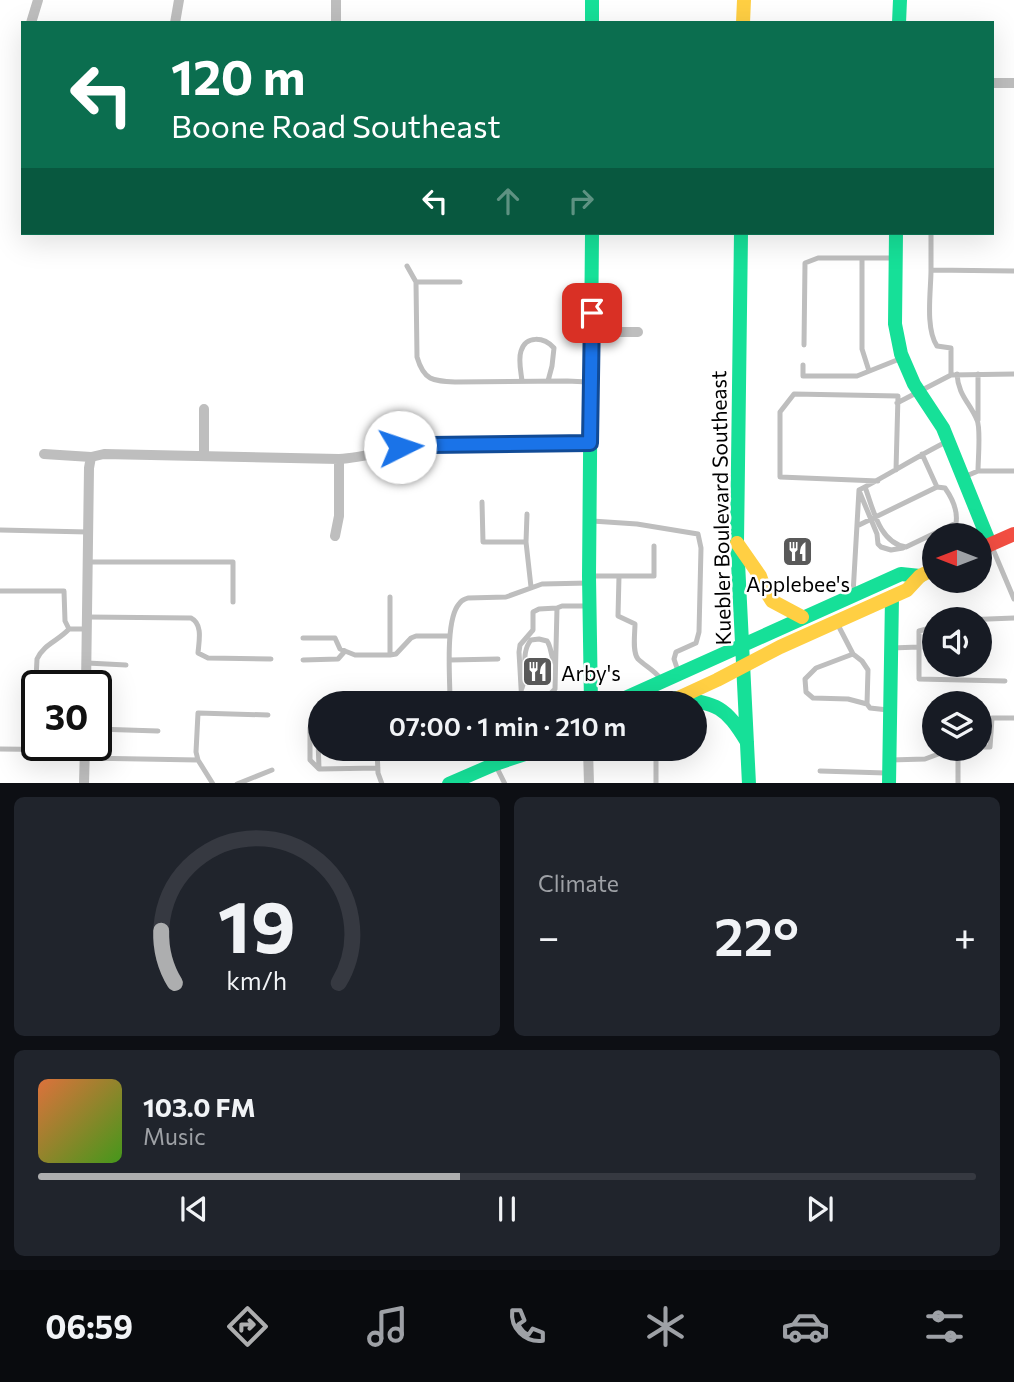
<!DOCTYPE html>
<meta charset="utf-8">
<style>
body{margin:0;font-family:Commissioner,sans-serif;background:#20242c;color:#f1f3f6;height:100vh;display:flex;flex-direction:column;font-size:26px;white-space:nowrap}
*{box-sizing:border-box;margin:0}
p{font-size:23px;color:#9ea1a6}
.icon{flex:none;width:38px;height:38px;fill:none;stroke:currentColor;stroke-width:2;stroke-linecap:round;stroke-linejoin:round}
.map{position:relative;height:783px;overflow:hidden}
.side{display:flex;flex-direction:column;gap:14px;padding:14px;background:#0d0f14;flex:1}
.side>*{flex:none}
.top-card{position:absolute;left:21px;top:21px;width:973px;height:214px;border-radius:0px;box-shadow:0 7px 28px #0002;background:#0b6e4f;color:#fff;overflow:hidden}
.needle{width:46px;rotate:270deg}
.buttons{position:absolute;left:922px;top:523px;display:grid;gap:14px}
.buttons a{display:grid;place-items:center;width:70px;height:70px;border-radius:50%;background:#171b24;box-shadow:0 7px 28px #0002;font-size:35px}
.speed{position:absolute;left:21px;top:670px;display:flex;gap:14px;font-size:35px;font-weight:700;text-align:center}
.speed>*{display:grid;place-content:center;width:91px;height:91px;border-radius:50%;background:#171b24;box-shadow:0 7px 28px #0002;line-height:1}
.speed .limit{border:4px solid #111;border-radius:10px;background:#fff;color:#111}
.pin{position:absolute;display:grid;place-items:center;width:60px;height:60px;color:#fff;margin:-30px;border-radius:14px;box-shadow:0 4px 10px #0006}
.me{position:absolute;width:77px;margin:-38px;rotate:86deg;stroke-linejoin:round;filter:drop-shadow(0 0 5px #0008)}
.turn{display:flex;align-items:center;gap:24px;height:147px;padding:0 35px;font-size:32px}
.turn .icon{width:91px;height:91px;stroke-width:2.5}
.turn b{display:block;font-size:49px;line-height:60px}
.lanes{display:flex;align-items:center;height:66px;padding:0 35px;background:#0003;justify-content:center;gap:35px;direction:ltr}
.lanes .off{opacity:.35}
.big{font-size:52px;font-weight:600;line-height:1.1}
.side .tile{flex:1;display:flex;flex-direction:column;justify-content:center;gap:10px;min-width:0;padding:0 24px;border-radius:10px;background:#20242c}
.side .dial{align-items:center;gap:0}
.dial svg{height:182px;overflow:visible;fill:none;stroke:#363941;stroke-width:7;stroke-linecap:round;text-anchor:middle}
.dial text{fill:#f1f3f6;stroke:none}
.song{display:flex;align-items:center;gap:21px}
.cover{width:84px;height:84px;border-radius:10px;background:linear-gradient(135deg,hsl(20 70% 55%),hsl(100 70% 35%))}
.played{height:7px;border-radius:4px;background:linear-gradient(90deg,#adaeaf 45%,#363941 45%)}
.keys{display:flex;justify-content:space-around;direction:ltr}
.heat{display:flex;justify-content:space-between;align-items:center;font-size:38px;direction:ltr}
.side .tiles{flex:1;display:grid;gap:14px;grid-template-columns:1fr 1fr}
.tile:last-child{grid-column:span 2}
.trip{position:absolute;left:308px;top:691px;width:399px;height:70px;border-radius:35px;background:#171b24;box-shadow:0 7px 28px #0002;font-weight:600;line-height:70px;text-align:center}
.menu{display:flex;height:112px;justify-content:space-around;align-items:center;background:#090b0e;color:#9ea1a6}
.menu .icon{width:49px;height:49px}
.menu .active{color:#adaeaf}
.menu b{font-size:32px;color:#f1f3f6}
.map>svg:first-child{display:block}
.lines{fill:none;stroke-linecap:round;stroke-linejoin:round}
.lane{stroke:#bebebe;stroke-width:5}
.street{stroke:#bebebe;stroke-width:10}
.fast{stroke:#16e098;stroke-width:14}
.slow{stroke:#ffcf43;stroke-width:14}
.jam{stroke:#f24e42;stroke-width:14}
.route-casing{stroke:#114b97;stroke-width:18}
.route{stroke:#1a73e8;stroke-width:12}
.labels{text-anchor:middle;dominant-baseline:central;stroke-width:5;stroke-linejoin:round;paint-order:stroke}
.street-label{font-size:21px;fill:#000;stroke:#fff}
.poi-label{font-size:21px;fill:#000;stroke:#fff}
</style>
<div class="map">
<svg width="1014" height="784" viewBox="0 0 1014 784">
<rect width="100%" height="100%" fill="#fff"/>
<g class="lines">
<!-- lane -->
<path class="lane" d="M931,233v37l83,1
M407,266l9,16 1,75c7,24 16,24 39,25l111,-1 21,1
M931,270c0,21 -6,58 6,76l14,2v27
M416,282h44
M804,345l1,-82 13,-5h44
M803,365v11h54l45,-18
M869,371l-7,-22v-91h33
M957,374c1,21 13,29 20,46 4,8 1,40 1,51
M978,374v46
M522,381c-1,-9 -4,-21 -1,-30 5,-16 23,-14 33,-3l-2,18 -4,15
M897,403l54,-28 63,-1
M964,477l14,-6h36
M878,481l-98,-4v-65l14,-18 104,2 -2,74
M865,487c8,21 14,56 41,60l50,-24c2,-12 -4,-25 -11,-35l-8,-1
M860,493l17,41 1,10 3,3 10,3 12,-2
M482,502l1,40h43
M527,514l-1,28 5,45
M592,521l45,3 61,10 3,14 -2,84 -3,11 -20,9 -2,7 4,12
M857,526l80,-39 -15,-33
M0,530l88,2
M992,547l22,52
M88,562h145v40
M589,576h30l-1,40 17,8c0,9 -3,28 3,35 7,7 15,10 23,20
M619,576h35v-30
M0,591h64l1,30 4,8
M853,594l6,-104c29,-15 57,-33 87,-48
M390,597v58
M87,617l104,1c12,6 8,23 7,35l10,5 63,1
M963,620l51,-2
M838,625l15,29 9,7 6,9 -1,34 3,4 18,2
M934,627l-15,4v48l86,2
M303,638h32l5,11 15,6h35l6,-1 15,-16 5,-2h34
M891,648l28,-1
M853,654l-37,14 -11,11 1,13 7,6 35,1 19,5
M303,660l35,-1 7,-8
M450,660l48,-1
M87,663l39,2
M522,688c6,-15 -2,-35 9,-48l8,-1 8,2c5,7 3,15 8,22
M37,699h-2l2,-40c7,-15 21,-18 32,-30h18
M450,700c0,-22 -5,-80 9,-96 3,-5 4,-4 9,-6l38,-1 36,-13 47,-1
M522,704l-3,-52 1,-7 13,-15v-18l6,-3 18,-1
M527,704l24,-11 4,-4 2,-81 5,-2h27
M320,722h-3l-7,6v32l9,9 59,-1
M96,729l62,2
M980,747h10l2,-29h22
M0,749l84,1
M377,749l1,24 4,11
M490,749l5,15 10,20
M656,749v35
M84,758l114,2 15,24
M198,760l-2,-8 2,-39 70,2
M890,760l35,-1 27,-10
M319,768l-1,-28 2,-7
M820,771l66,2
M237,784l35,-14
M958,784v-35"/>
<!-- street -->
<path class="street" d="M336,0v23
M31,23l7,-23
M175,23l4,-23
M992,83h22
M592,332h46
M44,454l47,3 13,-3 235,5c26,-1 50,-10 75,-13l176,-3
M204,456v-47
M335,536l4,-20v-57
M86,686l3,-218 2,-11
M588,749l1,35
M84,784l1,-38"/>
<!-- fast -->
<path class="fast" d="M592,0v23
M899,23l1,-23
M741,233l-4,309 12,242
M896,233l-1,91 6,30 13,30 29,44 47,116
M677,698c41,6 48,8 70,44
M591,704l-2,-128 3,-343
M612,704l289,-130 19,2
M449,784l46,-20 42,-14 15,1 6,-2
M889,784l3,-187"/>
<!-- slow -->
<path class="slow" d="M743,23l1,-23
M737,543l23,33 5,14 7,11 30,16
M665,704l52,-24 63,-33 127,-57 13,-14 14,-7"/>
<!-- jam -->
<path class="jam" d="M980,549l34,-15"/>
</g>
<g class="lines">
<defs>
<path id="route" d="M400,447l30,-2 160,-2 2,-130"/>
</defs>
<!-- route casing -->
<use href="#route" class="route-casing"/>
<!-- route -->
<use href="#route" class="route"/>
</g>
<!-- icons -->
<defs>
<symbol id="restaurant-square" viewBox="-11 -11 22 22"><rect x="-9" y="-9" width="18" height="18" rx="4" fill="#595959" stroke="#fff"/><path d="M-5-6h1v4h1v-4h1v4h1v-4h1v5L-1.5 .5V6h-2V.5L-5-1ZM5-6V6H3V1.5H1.5Q1.5-4 5-6Z" fill="#fff"/></symbol>
</defs>
<g fill-rule="evenodd">
<use href="#restaurant-square" x="780" y="534" width="35" height="35"/>
<use href="#restaurant-square" x="520" y="654" width="35" height="35"/>
</g>
<g class="labels">
<!-- street labels -->
<g class="street-label">
<text transform="translate(720 508) rotate(-91)">Kuebler Boulevard Southeast</text>
</g>
<!-- poi labels -->
<g class="poi-label">
<text x="798" y="583">Applebee's</text>
<text x="561" y="672" text-anchor="start">Arby's</text>
</g>
</g>
</svg>
<div class="buttons">
<a><svg class="needle" viewBox="-14 -14 28 28"><path d="M0-13l5 13h-10z" fill="#e53935"/><path d="M0 13l5-13h-10z" fill="#9ea1a6"/></svg></a>
<a><svg class="icon" aria-label="sound" viewBox="0 0 24 24"><path d="M4 9h4l5-4v14l-5-4H4zM17 9q2 3 0 6"/></svg></a>
<a><svg class="icon" aria-label="layers" viewBox="0 0 24 24"><path d="M12 4l9 5-9 5-9-5zM3 14l9 5 9-5"/></svg></a>
</div>
<div class="speed"><div class="limit">30</div></div>
<div class="pin" style="left:592px;top:313px;background:#d93025"><svg class="icon" aria-label="arrive" viewBox="0 0 24 24"><path d="M6 21V4h12l-3 4 3 4H6"/></svg></div>
<svg class="me" style="left:400px;top:447px" viewBox="-20 -20 40 40"><circle r="19" fill="#fff"/><path d="M0-13L10 11 0 6-10 11z" fill="#1a73e8"/></svg>
<div class="trip">07:00 · 1 min · 210 m</div>
<div class="top-card">
<div class="turn"><svg class="icon" aria-label="left" viewBox="0 0 24 24"><path d="M17 20v-9H6M10 6l-5 5 5 5"/></svg><div><b>120 m</b>Boone Road Southeast</div></div>
<div class="lanes"><svg class="icon" aria-label="left" viewBox="0 0 24 24"><path d="M17 20v-9H6M10 6l-5 5 5 5"/></svg><svg class="icon off" aria-label="ahead" viewBox="0 0 24 24"><path d="M12 20V5M6 11l6-6 6 6"/></svg><svg class="icon off" aria-label="right" viewBox="0 0 24 24"><path d="M7 20v-9h11M14 6l5 5-5 5"/></svg></div>
</div>
</div>
<section class="side">
<div class="tiles">
<div class="tile dial"><svg viewBox="0 0 100 80">
<path d="M14 69A42 42 0 1 1 86 69"/>
<path d="M14 69A42 42 0 0 1 8 46" stroke="#adaeaf"/>
<text x="50" y="56" font-size="32" font-weight="700">19</text>
<text x="50" y="72" font-size="11">km/h</text>
</svg></div>
<div class="tile"><p>Climate</p>
<div class="heat"><a>−</a><b class="big">22°</b><a>+</a></div>
</div>
<div class="tile">
<div class="song"><i class="cover"></i><div><b>103.0 FM</b><p>Music</p></div></div>
<div class="played"></div>
<div class="keys"><svg class="icon" aria-label="previous" viewBox="0 0 24 24"><path d="M18 5L8 12l10 7zM5 5v14"/></svg><svg class="icon" aria-label="pause" viewBox="0 0 24 24"><path d="M8 5v14M16 5v14"/></svg><svg class="icon" aria-label="next" viewBox="0 0 24 24"><path d="M6 5l10 7-10 7zM19 5v14"/></svg></div>
</div>
</div>
</section>
<nav class="menu">
<b>06:59</b>
<svg class="icon active" aria-label="directions" viewBox="0 0 24 24"><path d="M12 3l9 9-9 9-9-9zM9 14v-3h6M13 9l2 2-2 2"/></svg>
<svg class="icon" aria-label="music" viewBox="0 0 24 24"><path d="M9 18V5l10-2v13"/><circle cx="6" cy="18" r="3"/><circle cx="16" cy="16" r="3"/></svg>
<svg class="icon" aria-label="phone" viewBox="0 0 24 24"><path d="M5 4h4l2 5-3 2q2 4 5 5l2-3 5 2v4C11 20 4 13 5 4z"/></svg>
<svg class="icon" aria-label="climate" viewBox="0 0 24 24"><path d="M12 3v18M4 7l16 10M4 17L20 7"/></svg>
<svg class="icon" aria-label="car" viewBox="0 0 24 24"><path d="M5 17H2v-5l4-1 3-4h7l3 4 3 1v5h-3M9 17h6M6 11h13"/><circle cx="7" cy="17" r="2"/><circle cx="17" cy="17" r="2"/></svg>
<svg class="icon" aria-label="filters" viewBox="0 0 24 24"><path d="M4 7h16M4 17h16"/><circle cx="9" cy="7" r="2"/><circle cx="15" cy="17" r="2"/></svg>
</nav>
